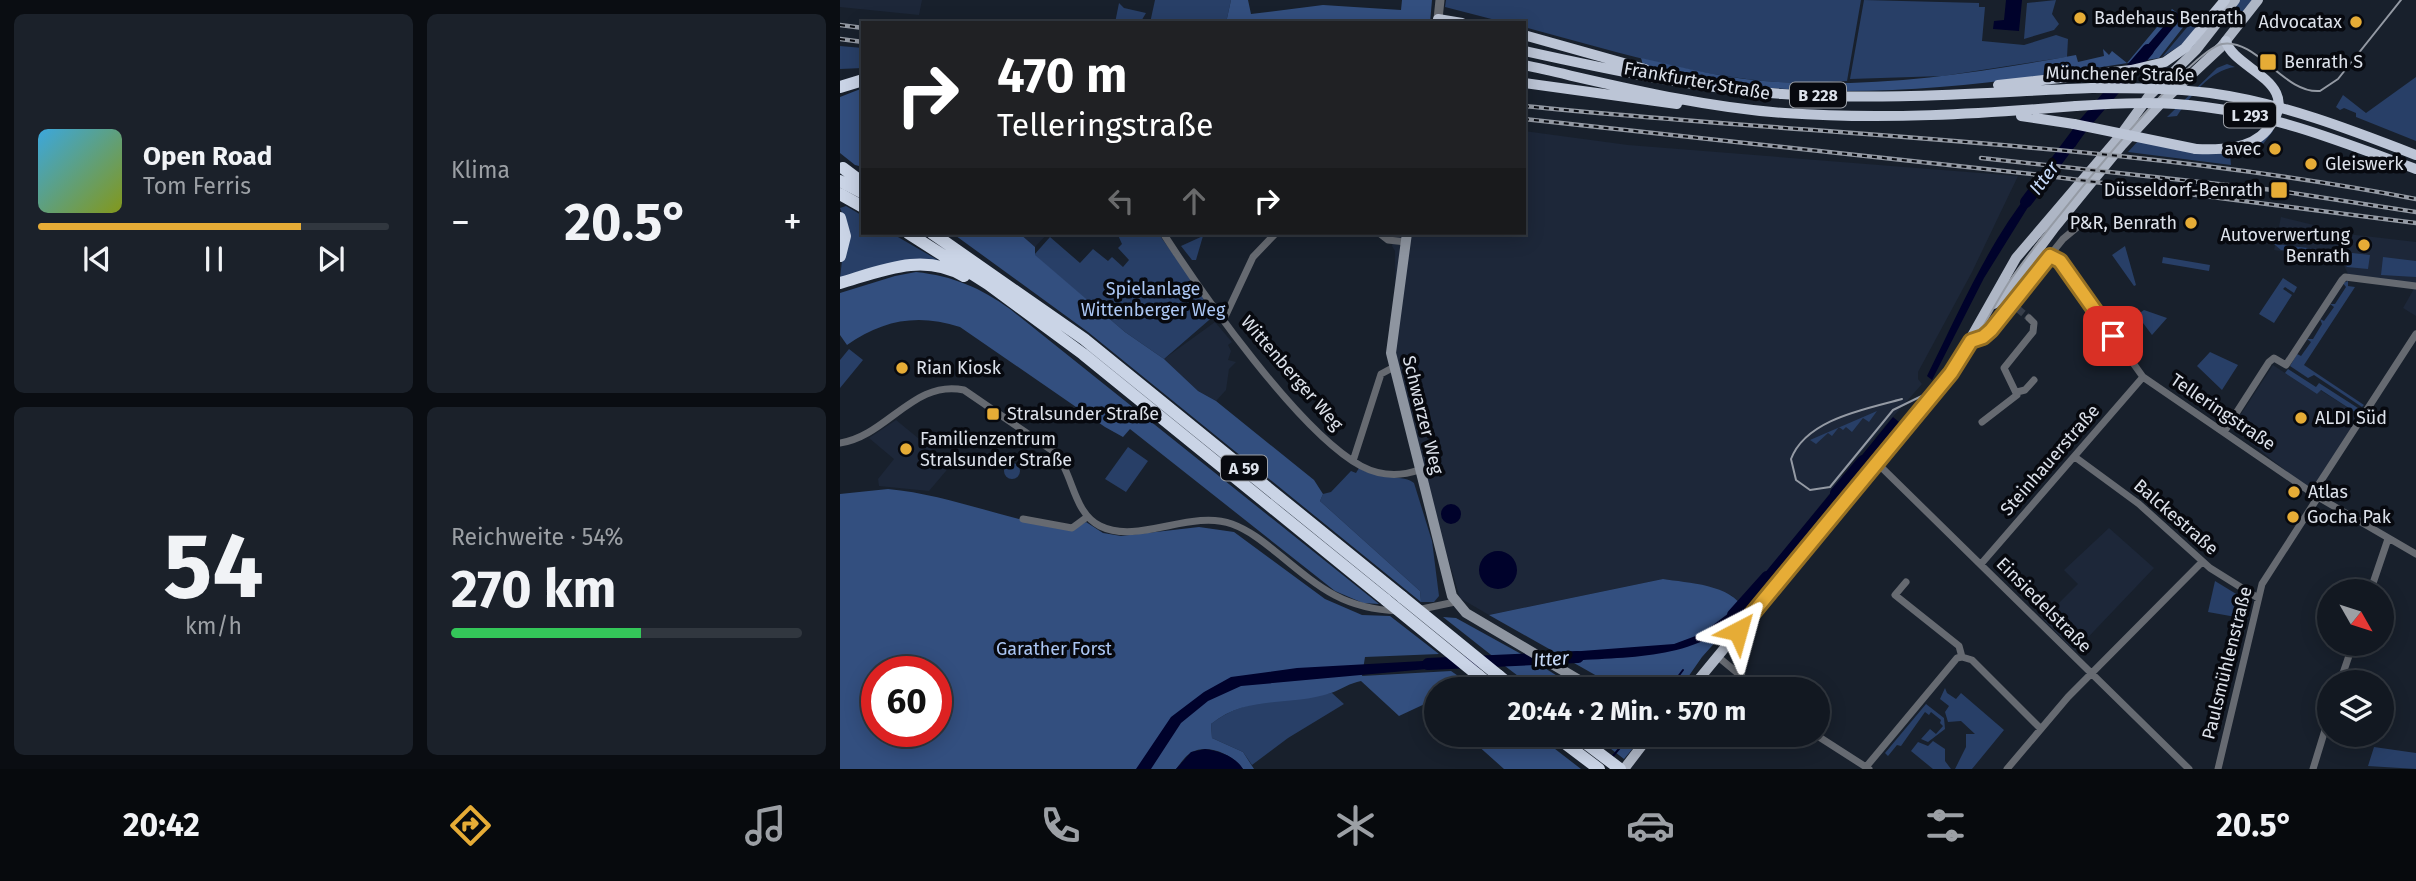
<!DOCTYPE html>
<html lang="de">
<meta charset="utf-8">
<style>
body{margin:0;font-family:"Fira Sans",sans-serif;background:#1b212a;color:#f1f3f6;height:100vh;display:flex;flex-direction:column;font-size:26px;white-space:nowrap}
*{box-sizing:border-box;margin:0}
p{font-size:23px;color:#9ca0a5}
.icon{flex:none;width:38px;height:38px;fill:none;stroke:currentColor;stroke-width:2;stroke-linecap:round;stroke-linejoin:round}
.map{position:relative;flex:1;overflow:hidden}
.details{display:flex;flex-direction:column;gap:14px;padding:14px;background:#0a0d12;width:840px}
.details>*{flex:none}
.guide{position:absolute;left:21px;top:21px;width:665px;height:214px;border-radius:0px;box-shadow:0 4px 18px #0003,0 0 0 2px #31373f;background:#202124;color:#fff;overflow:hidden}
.needle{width:46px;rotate:129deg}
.controls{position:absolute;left:1477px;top:579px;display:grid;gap:14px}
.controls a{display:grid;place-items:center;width:77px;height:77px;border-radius:50%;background:#121821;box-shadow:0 4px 18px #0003,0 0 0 2px #31373f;font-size:35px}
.speed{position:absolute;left:21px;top:656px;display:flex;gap:14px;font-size:35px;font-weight:700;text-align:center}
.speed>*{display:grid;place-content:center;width:91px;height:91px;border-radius:50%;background:#121821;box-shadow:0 4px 18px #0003,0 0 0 2px #31373f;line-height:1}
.speed .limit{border:10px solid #d22;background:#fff;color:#111}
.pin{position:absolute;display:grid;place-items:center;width:60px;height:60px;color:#fff;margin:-30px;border-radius:14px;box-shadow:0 4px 10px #0006}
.me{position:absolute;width:77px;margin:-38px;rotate:39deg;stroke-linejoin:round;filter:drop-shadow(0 0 5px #0008)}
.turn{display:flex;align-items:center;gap:24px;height:147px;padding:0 21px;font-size:32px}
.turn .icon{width:91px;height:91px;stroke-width:2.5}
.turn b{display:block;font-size:49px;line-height:60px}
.lanes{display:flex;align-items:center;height:66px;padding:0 21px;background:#0003;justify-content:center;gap:35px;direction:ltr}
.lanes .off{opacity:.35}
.big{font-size:52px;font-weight:700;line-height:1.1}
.details .widget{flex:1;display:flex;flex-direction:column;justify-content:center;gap:10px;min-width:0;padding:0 24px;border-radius:10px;background:#1b212a}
.details .dial{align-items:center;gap:0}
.dial b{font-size:91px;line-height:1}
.song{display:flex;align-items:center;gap:21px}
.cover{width:84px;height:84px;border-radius:10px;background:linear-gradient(135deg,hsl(200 70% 55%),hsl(70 70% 35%))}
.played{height:7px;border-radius:4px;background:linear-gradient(90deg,#e6ac36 75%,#31373f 75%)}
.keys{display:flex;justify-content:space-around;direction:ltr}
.heat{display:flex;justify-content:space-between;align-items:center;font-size:38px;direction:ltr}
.charge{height:10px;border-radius:5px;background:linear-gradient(90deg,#34c759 54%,#31373f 0)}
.details .tiles{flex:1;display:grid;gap:14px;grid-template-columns:repeat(2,1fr)}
.trip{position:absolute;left:584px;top:677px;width:406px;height:70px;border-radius:35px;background:#121821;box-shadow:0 4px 18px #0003,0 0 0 2px #31373f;font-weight:700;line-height:70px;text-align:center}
.dock{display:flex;height:112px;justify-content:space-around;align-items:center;background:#070a0d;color:#9ca0a5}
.dock .icon{width:49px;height:49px}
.dock .current{color:#e6ac36}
.dock b{font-size:32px;color:#f1f3f6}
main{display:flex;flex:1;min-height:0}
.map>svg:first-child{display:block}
.built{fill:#1d2739}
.green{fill:#283f67}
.forest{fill:#334f7f;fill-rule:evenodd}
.water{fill:#00022b}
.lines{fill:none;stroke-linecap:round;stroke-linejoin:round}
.stream{stroke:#00022b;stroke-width:2}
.river{stroke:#00022b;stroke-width:12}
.minor-tunnel{stroke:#363d49;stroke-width:7;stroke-dasharray:7 3.5;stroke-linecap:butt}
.minor{stroke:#666a71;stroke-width:7}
.tertiary{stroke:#666a71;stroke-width:9}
.secondary{stroke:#8e95a0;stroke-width:10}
.primary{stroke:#aeb6c5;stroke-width:10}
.trunk{stroke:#bcc5d6;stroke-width:10}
.motorway{stroke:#cad4e6;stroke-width:12}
.tram{stroke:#949aa4;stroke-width:2}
.rail-casing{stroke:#949aa4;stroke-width:4.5}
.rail{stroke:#07090f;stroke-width:2;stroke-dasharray:5;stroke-linecap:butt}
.trunk-bridge{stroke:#bcc5d6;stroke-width:10}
.motorway-bridge{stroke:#cad4e6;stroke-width:12}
.route-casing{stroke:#967023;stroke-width:18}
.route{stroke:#e6ac36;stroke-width:12}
.poi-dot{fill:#e6ac36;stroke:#07090f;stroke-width:2.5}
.labels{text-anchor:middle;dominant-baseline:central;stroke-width:7;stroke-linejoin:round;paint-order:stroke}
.shield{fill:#07090f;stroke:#9da1a9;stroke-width:2}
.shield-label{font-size:16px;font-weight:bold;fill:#dde2eb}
.poi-label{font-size:18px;fill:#dde2eb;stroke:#07090f;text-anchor:start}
.street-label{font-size:18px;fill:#dde2eb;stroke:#07090f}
.park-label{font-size:18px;fill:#acc7f4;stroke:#07090f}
.water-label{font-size:19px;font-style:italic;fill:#c6d9f8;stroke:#07090f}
</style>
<main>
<section class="details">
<div class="tiles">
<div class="widget">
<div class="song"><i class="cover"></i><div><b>Open Road</b><p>Tom Ferris</p></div></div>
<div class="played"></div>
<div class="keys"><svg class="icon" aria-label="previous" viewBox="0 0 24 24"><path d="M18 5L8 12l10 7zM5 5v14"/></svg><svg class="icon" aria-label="pause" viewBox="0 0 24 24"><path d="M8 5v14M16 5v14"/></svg><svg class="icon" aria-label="next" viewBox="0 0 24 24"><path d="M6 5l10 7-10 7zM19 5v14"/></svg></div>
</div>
<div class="widget"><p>Klima</p>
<div class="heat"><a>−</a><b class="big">20.5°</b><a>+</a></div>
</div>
<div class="widget dial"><b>54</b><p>km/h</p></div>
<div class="widget"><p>Reichweite · 54%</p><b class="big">270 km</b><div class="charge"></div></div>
</div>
</section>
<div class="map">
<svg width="1576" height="769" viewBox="0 0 1576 769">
<rect width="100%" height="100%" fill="#18202c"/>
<!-- built -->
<path class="built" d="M0,0h82l-3,15 -79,-8z
M684,131l104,14 390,31 -46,96 -54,100v7l4,5 -81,91 2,2 -102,127 -10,-9 -68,-16 -174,36 -29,-17 -39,-129 -25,-115 -1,-103 -3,-5 2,-10 -4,-3h134z
M1441,217l49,12v3l86,10v74l-13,-8 12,-21 -66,-11 -8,-17 -67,-9z
M179,233h29l-13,14z
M375,322l17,20 -4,3 3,6 -3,9 8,2 -7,7 -3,21 -10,11 -18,-10 -34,-32z
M1433,365l44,29 3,-4 41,26 -47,73 -4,1 -78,-62z
M56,420l55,45 -22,26 -50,-5 -1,-7 16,-20 -25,-21z
M1269,528l45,40 -79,83 -32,-32 35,-35 -14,-14z"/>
<!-- green -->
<path class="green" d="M315,0h76l-5,23h-76z
M606,0h415l-14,81c-23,1 -47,3 -70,1 -86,-6 -170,-33 -253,-55v-4h-17l-62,-16z
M1024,0l115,3v4h6l-3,34 42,4 32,-10 12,4 -1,18 -124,19 -93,3z
M1216,0l-4,14 7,10 -5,6 -30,9 3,-36z
M1399,0h15l-21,23 -5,-6z
M279,3l5,5 22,5 -6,10h-25z
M1354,19l7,5 -12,16 -27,17z
M0,46l23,2v20l-23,1z
M1387,64l8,3c-25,3 -45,30 -58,49l-10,1 50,-49z
M1576,77v64l-60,-24v-4l-12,-5 -4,2 -4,-3 7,-12 23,18z
M1430,129l3,2 -13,17 -30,6 1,11 -103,-13 10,-11 85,10z
M6,206l17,10v17h28l52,30 -103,16 6,-57 -6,-14z
M277,233h41l58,81 -52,45 -39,-27 -91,-77 16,-18 30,26 13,-14 15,12 4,-4 11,10 6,-7 -11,-12 4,-4z
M363,236l-7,24h-4l-11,-14z
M1434,244l96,11 -2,14 -21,-2 -7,-10 -59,-7z
M1285,246l11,39 -2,1 -22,-31z
M1323,257l47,8 -1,6 -47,-8z
M1543,257l33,4v16l-35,-2z
M1443,278l14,9 -3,6 -9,-6 -2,2 9,6 -18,28 -15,-9z
M1508,281v5l7,1 -51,78 60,40 -2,2 -48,-32 -6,3 -18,-12 7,-12 4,2 10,-14 -4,-3h6l9,-15 -2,-5 4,2 10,-14 -4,-3h5l11,-17 -3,-4z
M1304,310l23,8 -15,17 -15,-20z
M9,349l14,11 -23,28v-28z
M1370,352l28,13 -16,25 -25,-24z
M1448,369l28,18 3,-4 42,27 -3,4 -37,-24 -4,4 -32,-21z
M1037,411l-8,11 -6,-4 -11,14 -6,-5 -3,3 -4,-3 -7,9 -4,-3 -12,11 -6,-4z
M288,447l20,14 -22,31 -21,-13z
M164 471a8 8 0 1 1 16 0a8 8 0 1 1-16 0Z
M519,468c17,11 47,7 55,15l18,58 7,55 -5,6h-13l-1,-11 -100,-90 3,-7 8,-2 20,-21 5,2z
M1375,581l36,22 -4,16 -39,-7z
M1105,688l2,5 9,6 5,-6 43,37 -32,39h-17l11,-22v-13h9l-14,-13 -13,1 -3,-10 4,-6 -9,-7z
M492,693l12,11 -56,34 -36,27 -9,-13 -31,-14 -1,-14c32,-26 81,-26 121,-31z
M1086,704l18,14 1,11 -17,13 -7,-3 9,-10 6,5 7,-8 -3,-3 1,-3 -10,-8 -2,3 -4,-3 -24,34 -4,-1 -9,11 -3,-3z
M1093,741l12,8v12l6,8h-18l-22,-18 7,-9 10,4z
M1534,747l42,6v16l-48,-3z"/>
<!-- forest -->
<path class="forest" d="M391,0h17l3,14 72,-9 78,5 1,-10h30l-2,23h-204z
M1332,9l16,12 -29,37c-169,27 -348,55 -516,7l-2,-7c44,10 90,22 137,24 100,6 200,-9 298,-27l2,7 26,-6 -1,-7 6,6 3,-4 15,12z
M23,88v79l-8,-2 -15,-12v-56z
M112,233h67l16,14v8l90,77 39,27 34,32 18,10 98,79 9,14 -3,7 100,90 1,11 -333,-270z
M76,272c37,4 65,16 94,37l369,295 -16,-1 -28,-12 -205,-162 -7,8 -18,-10 -145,-100c-42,-14 -78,-7 -113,18l-7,-10v-42l55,-17z
M48,489c63,6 121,32 184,41l14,-8 17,11 18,3 78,-9 35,5 91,67 37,16 28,1 49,38 -74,3 -3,19 89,-5 26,18 -40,1v19l-8,-7 -30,14 -38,-35c-11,2 -19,8 -30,12 -41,14 -83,1 -120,31l1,14 31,14 11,17h-11c-9,-14 -35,-26 -51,-17 -6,3 -12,12 -16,17h-336v-275zM37,672h59v60h-59z
M823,579c24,4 69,5 81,31l-42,47 -23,33 -59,-1 -131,-74z
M603,617l13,1 67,37 -28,3z
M692,660l46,29h-43l-34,-26z
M626,735h71l44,34h-77z
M753,735h45l1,6 -15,18z"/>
<!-- water -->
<path class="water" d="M1166,0h16l-3,31 -26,-2 1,-8 10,-1z
M1336,12l6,5 -35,43 -14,2z
M1235,128l10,3 -10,16 -12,-2z
M1191,190l7,1 -54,87 -52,102 -5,-4c32,-64 59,-129 104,-186z
M1053,417l6,5 -44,54 -6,-5z
M1003,478l6,4 -89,109 -6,-5z
M601 514a10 10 0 1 1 20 0a10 10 0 1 1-20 0Z
M639 570a19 19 0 1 1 38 0a19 19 0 1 1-38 0Z
M901,604l5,4c-43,53 -114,48 -177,53l-14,-8 119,-9 27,-10z
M601,660l8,7 -208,19 -33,15 -27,22 -30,46h-15l35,-52 33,-25 27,-15 66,-9z
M365,749c14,2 30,7 38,20h-67l15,-17z"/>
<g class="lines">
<!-- stream -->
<path class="stream" d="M828,690l15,-20
M772,757l19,-22"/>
<!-- river -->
<path class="river" d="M1186,202l59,-79 63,-73
M996,493l27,-32
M893,615l34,-38
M588,664l150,-7"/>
<!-- minor-tunnel -->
<path class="minor-tunnel" d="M1178,309l11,9"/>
<!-- minor -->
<path class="minor" d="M323,233c40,62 136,199 198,233 19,10 38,11 58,4
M539,233l9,7 18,2
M1210,256l10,5 83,116 175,120 98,57
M384,319l29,-62 23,-24
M1131,341l16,-7 76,-95 18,-15
M1177,392l8,-2 9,-10
M1142,422l35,-27 -13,-27 29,-36 1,-9 -5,-5
M1384,432l45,-70 5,-4 12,7 56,-85 3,-3 71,9
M0,443c47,-7 74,-64 124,-53l89,61c21,21 19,61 47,75 38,19 91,-17 132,-2 19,7 34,20 49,32 40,33 64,53 117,55
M1235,457l64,47 71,64 48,30
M513,461l28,-87 13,-7
M1037,463l312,306
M1473,493l103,-159
M183,519l49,9 15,-11
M1141,564l162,-187
M1066,582l-11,13 64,51 3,11
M1530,592l18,-53
M577,610l38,-8
M877,656l41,34
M1122,657l10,3 69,69
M1500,682l13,-38
M976,735l53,34
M1026,767l91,-109 5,-1
M1167,769l61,-72 134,-135
M1378,769l44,-185 56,-87
M1473,769l16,-52"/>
<!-- tertiary -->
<path class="tertiary" d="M598,19l2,-19"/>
<!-- secondary -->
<path class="secondary" d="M567,233l-16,120 61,243 14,17 130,77"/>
<!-- primary -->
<path class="primary" d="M1154,304l15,-15 46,-62 67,-82 40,-43 59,-55 37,-47
M850,690l261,-317 65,-115 104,-122 29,-40 47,-46 39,-50
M784,769l26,-34"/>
<!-- trunk -->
<path class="trunk" d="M598,19l24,4
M684,35l121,34 5,5
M684,51c86,19 171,37 258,43 103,7 207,-2 310,-6
M684,65c86,19 173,42 261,48 97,7 194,1 291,-7
M684,83l153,21
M1158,85l133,-15 34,-8 20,-14 40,-48
M1181,116l53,8
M1356,149c23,1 54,1 71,-19 40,-48 -34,-60 -41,-89"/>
<!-- motorway -->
<path class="motorway" d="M0,87l23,-7
M0,194l23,13
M0,218l5,18 -5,20
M68,233l80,51 95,70 303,246
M92,233l152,106 318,258
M0,283c41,-12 83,-31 124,-7
M639,676l17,14
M659,676l17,14
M714,735l45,34
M735,735l45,34"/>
<!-- tram -->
<path class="tram" d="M1062,399c-36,10 -96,20 -111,60l5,21 14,10 20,-3 63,-77 43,-21 14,-10c24,-31 40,-68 61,-100 26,-38 176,-228 211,-235 35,-6 62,50 98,47l18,-12 63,-79"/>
<defs>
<path id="rail" d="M0,25l23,3
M0,39l23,3
M684,106c298,30 598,36 892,93
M684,119l516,56 376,48
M1141,158l292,32 143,22"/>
</defs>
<!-- rail casing -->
<use href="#rail" class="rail-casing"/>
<!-- rail -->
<use href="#rail" class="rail"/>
<!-- trunk-bridge -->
<path class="trunk-bridge" d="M1252,88c40,0 79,0 118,5 72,10 139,36 206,62
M1236,106c43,-3 87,-5 129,1 74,9 142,37 211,62
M1234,124l122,25"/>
<!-- motorway-bridge -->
<path class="motorway-bridge" d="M3,168l20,15
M0,181l23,12
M562,597l97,79
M546,600l93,76"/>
</g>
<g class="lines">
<defs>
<path id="route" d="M898,631l213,-258 20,-32 12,-4 8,-7 59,-74 10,5 53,75"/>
</defs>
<!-- route casing -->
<use href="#route" class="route-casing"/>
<!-- route -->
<use href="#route" class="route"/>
</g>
<!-- markers -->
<g class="poi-dot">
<circle cx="1240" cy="18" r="7"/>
<circle cx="1516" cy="22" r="7"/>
<rect x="1419" y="53" width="18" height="18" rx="3.5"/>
<circle cx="1435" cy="149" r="7"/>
<circle cx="1471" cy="164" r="7"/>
<rect x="1430" y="181" width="18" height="18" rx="3.5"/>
<circle cx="1351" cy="223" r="7"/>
<circle cx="1524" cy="245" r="7"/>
<circle cx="62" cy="368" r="7"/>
<rect x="146" y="407" width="14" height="14" rx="3.5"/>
<circle cx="1461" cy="418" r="7"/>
<circle cx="66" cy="449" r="7"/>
<circle cx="1454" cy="492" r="7"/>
<circle cx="1453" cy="517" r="7"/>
</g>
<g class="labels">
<!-- shield labels -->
<g class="shield">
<rect x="950" y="82.5" width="56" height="25" rx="5"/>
<rect x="1384" y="102.5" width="52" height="25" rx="5"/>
<rect x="381" y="455.5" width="46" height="25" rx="5"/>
</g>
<g class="shield-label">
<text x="978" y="95">B 228</text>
<text x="1410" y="115">L 293</text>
<text x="404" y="468">A 59</text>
</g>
<!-- poi labels -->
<g class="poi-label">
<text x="1254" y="18">Badehaus Benrath</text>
<text x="1502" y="22" text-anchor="end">Advocatax</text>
<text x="1444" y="62">Benrath S</text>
<text x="1421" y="149" text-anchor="end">avec</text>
<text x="1485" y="164">Gleiswerk</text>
<text x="1423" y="190" text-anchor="end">Düsseldorf-Benrath</text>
<text x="1337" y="223" text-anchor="end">P&amp;R, Benrath</text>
<text x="1510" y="235" text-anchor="end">Autoverwertung<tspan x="1510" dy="21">Benrath</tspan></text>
<text x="76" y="368">Rian Kiosk</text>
<text x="167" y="414">Stralsunder Straße</text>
<text x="1475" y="418">ALDI Süd</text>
<text x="80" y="439">Familienzentrum<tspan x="80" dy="21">Stralsunder Straße</tspan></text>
<text x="1468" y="492">Atlas</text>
<text x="1467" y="517">Gocha Pak</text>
</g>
<!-- street labels -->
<g class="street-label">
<text transform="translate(1280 74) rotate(1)">Münchener Straße</text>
<text transform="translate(857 81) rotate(10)">Frankfurter Straße</text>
<text transform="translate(452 373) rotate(49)">Wittenberger Weg</text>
<text transform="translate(1383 412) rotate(34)">Telleringstraße</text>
<text transform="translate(583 415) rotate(76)">Schwarzer Weg</text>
<text transform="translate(1210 460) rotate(-49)">Steinhauerstraße</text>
<text transform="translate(1336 517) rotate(41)">Balckestraße</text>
<text transform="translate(1204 605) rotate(45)">Einsiedelstraße</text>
<text transform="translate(1387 663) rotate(-76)">Paulsmühlenstraße</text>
</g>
<!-- park labels -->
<g class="park-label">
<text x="313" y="289">Spielanlage<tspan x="313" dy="21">Wittenberger Weg</tspan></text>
<text x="214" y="649">Garather Forst</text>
</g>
<!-- water labels -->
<g class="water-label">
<text transform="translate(1204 178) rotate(-53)">Itter</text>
<text transform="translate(711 659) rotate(-4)">Itter</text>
</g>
</g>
</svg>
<div class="controls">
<a><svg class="needle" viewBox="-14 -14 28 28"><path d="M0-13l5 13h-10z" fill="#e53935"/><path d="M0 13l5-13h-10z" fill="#9ca0a5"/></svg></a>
<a><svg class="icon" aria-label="layers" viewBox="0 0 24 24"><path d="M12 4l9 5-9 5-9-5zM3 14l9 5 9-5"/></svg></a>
</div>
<div class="speed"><div class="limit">60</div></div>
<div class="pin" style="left:1273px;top:336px;background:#d93025"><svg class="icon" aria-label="arrive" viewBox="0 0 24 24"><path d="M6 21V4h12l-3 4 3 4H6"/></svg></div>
<svg class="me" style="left:898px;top:631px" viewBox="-20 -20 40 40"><path d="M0-17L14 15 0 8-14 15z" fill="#e6ac36" stroke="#fff" stroke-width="4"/></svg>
<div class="trip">20:44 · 2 Min. · 570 m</div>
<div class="guide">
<div class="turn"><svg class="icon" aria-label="right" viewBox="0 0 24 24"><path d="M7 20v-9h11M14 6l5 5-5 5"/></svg><div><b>470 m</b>Telleringstraße</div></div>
<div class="lanes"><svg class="icon off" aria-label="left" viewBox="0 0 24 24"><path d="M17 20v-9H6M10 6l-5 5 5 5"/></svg><svg class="icon off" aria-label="ahead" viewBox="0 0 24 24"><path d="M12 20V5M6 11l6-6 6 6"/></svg><svg class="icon" aria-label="right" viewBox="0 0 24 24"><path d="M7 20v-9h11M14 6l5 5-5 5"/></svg></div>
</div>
</div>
</main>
<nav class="dock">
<b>20:42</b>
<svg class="icon current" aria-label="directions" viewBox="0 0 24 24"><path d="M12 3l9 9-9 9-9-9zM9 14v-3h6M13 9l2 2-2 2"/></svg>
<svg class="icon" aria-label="music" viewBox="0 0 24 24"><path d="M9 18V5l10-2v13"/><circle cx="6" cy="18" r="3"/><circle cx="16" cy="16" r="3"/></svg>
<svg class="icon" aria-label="phone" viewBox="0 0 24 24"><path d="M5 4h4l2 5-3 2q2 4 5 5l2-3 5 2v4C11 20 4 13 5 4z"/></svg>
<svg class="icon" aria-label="climate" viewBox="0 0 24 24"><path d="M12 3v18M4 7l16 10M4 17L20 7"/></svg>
<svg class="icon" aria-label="car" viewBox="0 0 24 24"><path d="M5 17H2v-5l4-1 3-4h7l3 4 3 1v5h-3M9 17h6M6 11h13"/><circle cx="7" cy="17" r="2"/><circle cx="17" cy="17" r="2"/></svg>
<svg class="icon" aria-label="filters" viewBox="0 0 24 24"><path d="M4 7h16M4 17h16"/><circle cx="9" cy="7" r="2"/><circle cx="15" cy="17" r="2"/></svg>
<b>20.5°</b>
</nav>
